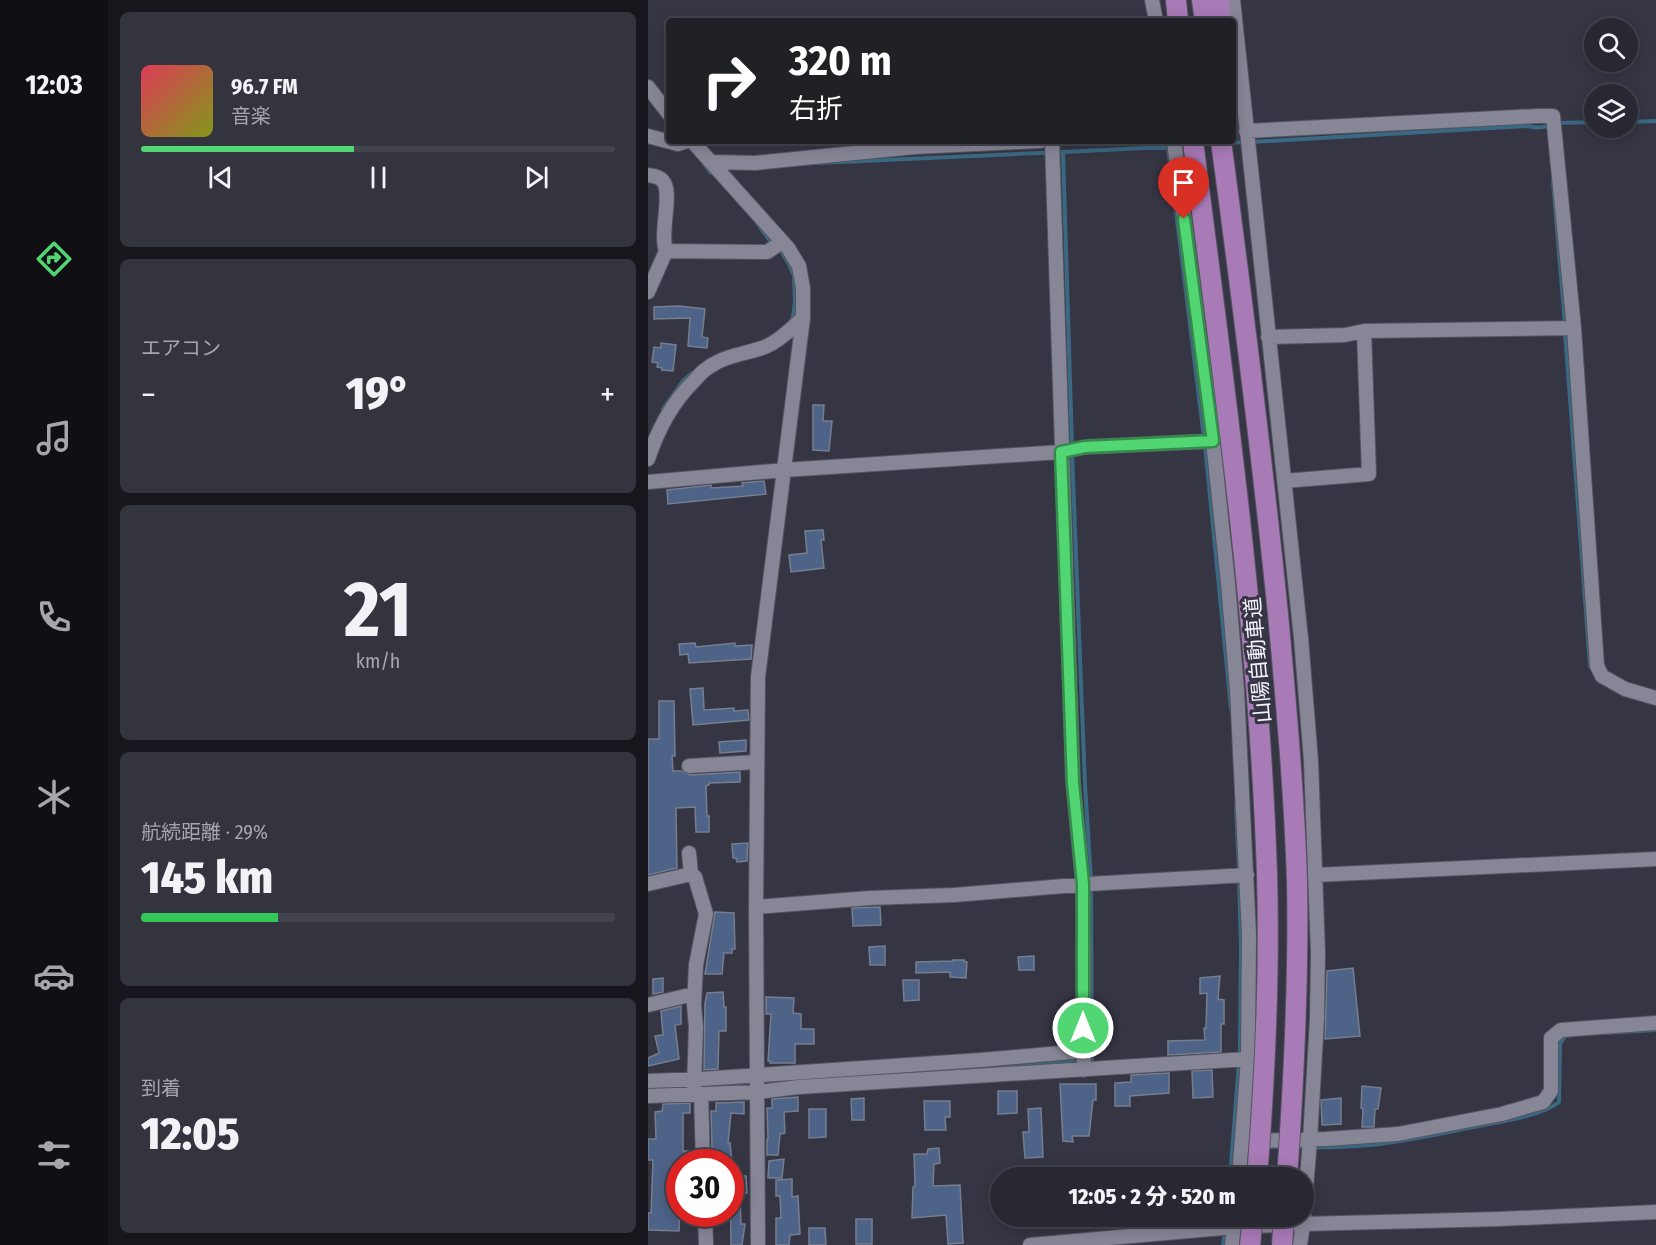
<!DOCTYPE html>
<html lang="ja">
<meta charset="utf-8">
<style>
body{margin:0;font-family:"Fira Sans Condensed","Noto Sans JP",sans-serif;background:#34343f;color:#f1f3f6;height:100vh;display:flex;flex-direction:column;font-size:22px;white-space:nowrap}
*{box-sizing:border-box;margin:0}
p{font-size:20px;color:#a5a6ac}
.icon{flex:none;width:33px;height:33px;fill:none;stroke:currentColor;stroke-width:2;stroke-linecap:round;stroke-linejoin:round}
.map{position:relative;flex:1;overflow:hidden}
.sheet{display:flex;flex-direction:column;gap:12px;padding:12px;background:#16161c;width:540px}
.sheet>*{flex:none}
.hud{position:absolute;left:18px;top:18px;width:570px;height:126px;border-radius:6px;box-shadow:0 3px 15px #0003,0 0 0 2px #44444e;background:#202124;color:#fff;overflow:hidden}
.fabs{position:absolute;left:936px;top:18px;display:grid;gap:12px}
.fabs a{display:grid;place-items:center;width:54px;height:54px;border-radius:50%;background:#282833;box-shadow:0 3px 15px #0003,0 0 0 2px #44444e;font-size:30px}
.speed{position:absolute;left:18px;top:1149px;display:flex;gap:12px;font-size:30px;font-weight:700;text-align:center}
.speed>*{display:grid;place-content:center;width:78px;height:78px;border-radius:50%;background:#282833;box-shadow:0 3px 15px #0003,0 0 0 2px #44444e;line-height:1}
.speed .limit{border:9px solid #d22;background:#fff;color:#111}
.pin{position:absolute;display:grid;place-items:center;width:51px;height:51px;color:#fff;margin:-62px -26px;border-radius:50% 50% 50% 0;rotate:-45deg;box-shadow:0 0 6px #0007}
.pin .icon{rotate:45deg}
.me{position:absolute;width:66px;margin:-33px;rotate:0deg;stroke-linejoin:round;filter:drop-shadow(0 0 4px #0008)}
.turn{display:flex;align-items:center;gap:21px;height:126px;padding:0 24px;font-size:27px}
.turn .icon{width:78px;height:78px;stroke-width:2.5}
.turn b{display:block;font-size:42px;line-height:51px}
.big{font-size:45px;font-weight:800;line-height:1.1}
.sheet .tile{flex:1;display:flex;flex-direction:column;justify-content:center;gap:9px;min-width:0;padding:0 21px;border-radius:9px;background:#34343f}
.sheet .dial{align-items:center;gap:0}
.dial b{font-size:78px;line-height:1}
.song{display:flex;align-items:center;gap:18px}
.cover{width:72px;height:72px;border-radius:9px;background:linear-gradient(135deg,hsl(350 70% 55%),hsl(70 70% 35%))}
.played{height:6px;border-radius:3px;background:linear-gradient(90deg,#51d673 45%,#44444e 45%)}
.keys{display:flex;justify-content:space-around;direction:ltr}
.heat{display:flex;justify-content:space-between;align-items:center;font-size:33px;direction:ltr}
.charge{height:9px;border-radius:4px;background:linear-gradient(90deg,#34c759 29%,#44444e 0)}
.trip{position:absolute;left:342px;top:1167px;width:324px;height:60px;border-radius:30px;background:#282833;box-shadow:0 3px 15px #0003,0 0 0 2px #44444e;font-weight:800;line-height:60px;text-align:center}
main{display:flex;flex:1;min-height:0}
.tab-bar{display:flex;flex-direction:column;width:108px;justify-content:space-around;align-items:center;background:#101014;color:#a5a6ac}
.tab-bar .icon{width:42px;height:42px}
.tab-bar .active{color:#51d673}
.tab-bar b{font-size:27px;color:#f1f3f6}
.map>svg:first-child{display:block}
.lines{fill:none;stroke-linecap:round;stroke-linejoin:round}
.stream{stroke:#3a6983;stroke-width:4}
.building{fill:#4e6388;stroke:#757e8e;stroke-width:1.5}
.minor-casing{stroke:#555461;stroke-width:16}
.highway-casing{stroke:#555461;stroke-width:22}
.minor{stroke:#878697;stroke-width:14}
.highway{stroke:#a87ab6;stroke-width:20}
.highway-bridge-casing{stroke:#555461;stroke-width:22;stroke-linecap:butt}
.highway-bridge{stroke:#a87ab6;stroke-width:20}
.route-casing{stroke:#358b4b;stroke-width:15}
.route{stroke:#51d673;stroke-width:10}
.labels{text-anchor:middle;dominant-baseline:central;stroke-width:6;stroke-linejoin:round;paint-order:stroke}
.street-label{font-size:21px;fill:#f3f2fc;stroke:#363544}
</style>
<main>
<nav class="tab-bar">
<b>12:03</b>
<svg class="icon active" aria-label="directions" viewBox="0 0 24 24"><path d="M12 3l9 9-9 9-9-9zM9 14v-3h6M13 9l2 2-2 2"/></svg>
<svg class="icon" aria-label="music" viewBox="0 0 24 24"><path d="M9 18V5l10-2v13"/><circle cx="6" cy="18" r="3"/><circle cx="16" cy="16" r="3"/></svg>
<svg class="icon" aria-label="phone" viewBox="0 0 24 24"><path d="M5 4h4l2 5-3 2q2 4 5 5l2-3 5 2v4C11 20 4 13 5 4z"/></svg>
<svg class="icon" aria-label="climate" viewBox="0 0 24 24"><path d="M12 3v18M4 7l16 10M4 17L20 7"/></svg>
<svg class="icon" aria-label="car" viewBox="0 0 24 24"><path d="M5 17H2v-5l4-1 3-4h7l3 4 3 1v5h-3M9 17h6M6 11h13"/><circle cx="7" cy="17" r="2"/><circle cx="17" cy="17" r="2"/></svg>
<svg class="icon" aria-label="filters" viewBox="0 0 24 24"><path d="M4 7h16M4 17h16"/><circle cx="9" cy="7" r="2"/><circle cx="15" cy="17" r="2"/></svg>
</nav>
<section class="sheet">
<div class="tile">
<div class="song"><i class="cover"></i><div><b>96.7 FM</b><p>音楽</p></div></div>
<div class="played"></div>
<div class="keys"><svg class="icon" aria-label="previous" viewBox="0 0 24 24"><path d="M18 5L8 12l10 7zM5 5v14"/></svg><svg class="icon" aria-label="pause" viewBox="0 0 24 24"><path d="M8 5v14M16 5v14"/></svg><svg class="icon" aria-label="next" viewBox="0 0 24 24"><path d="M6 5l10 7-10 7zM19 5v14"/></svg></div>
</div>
<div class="tile"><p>エアコン</p>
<div class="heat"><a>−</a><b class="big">19°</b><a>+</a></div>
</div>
<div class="tile dial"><b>21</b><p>km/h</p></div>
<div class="tile"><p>航続距離 · 29%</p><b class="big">145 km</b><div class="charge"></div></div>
<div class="tile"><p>到着</p><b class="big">12:05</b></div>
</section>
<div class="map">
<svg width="1008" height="1245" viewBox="0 0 1008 1245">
<rect width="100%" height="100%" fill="#363544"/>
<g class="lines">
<!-- stream -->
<path class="stream" d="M980,122l28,-1
M604,142l276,-16c12,4 21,-1 33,-3 10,-1 23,0 33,-1
M580,143l16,-1
M520,147l36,291
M170,163l245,-11
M56,164l7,9
M905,182l12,142
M109,223l11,15 13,13 8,13 5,12 1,24 -2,17 -3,5
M917,332l25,334 3,4
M15,409l20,-28 9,-8
M557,445l26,264
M424,446l-9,-294 124,-6
M424,453l13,332 6,95
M588,807l3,64
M959,1033l49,-3
M88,1083l301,-18 55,-5 -1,-172
M0,1088l38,-2
M618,1147h17
M648,1147c25,1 50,0 74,-2 39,-4 77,-13 114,-20 21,-4 59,-10 75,-23l1,-58 5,-8h4
M582,1178l10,-127 1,-104 -2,-68
M575,1245l2,-14"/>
</g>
<!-- building -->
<path class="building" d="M31,306l26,3 -3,28 6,1 -1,10 -19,-2 2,-28 -36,1v-12z
M13,343l15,2 -3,26 -11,-1v-2l-5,-1 1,-4 -6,-1 2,-15 7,1z
M165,405h11l-1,16h9l-3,30 -16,-1z
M116,481l2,13 -98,10 -1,-14 44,-5v3l32,-2 -1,-3z
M175,530l1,10h-3l3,28 -33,4 -2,-17 18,-2 -2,-22z
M47,643l1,4 39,-4v3l17,-1 -1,14 -62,4 -1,-9 -8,1 -1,-11z
M55,688l1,22 30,-2v3l14,-1 1,10 -56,5 -3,-36z
M11,701h15l1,55h-3l1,15h9l8,4 50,-3v10l-31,1v2l-3,1 1,30h2v16h-13l-1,-25 -19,1 1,60 -29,7v-136h11z
M98,740v11l-26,2 -1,-11z
M100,843l-1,18 -10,1 -1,-4h-3l-1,-14z
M232,907l1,18 -28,1 -1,-18z
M67,912l19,1 1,36h-3v4h-8l-2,21h-17z
M237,946v19h-15l-1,-18z
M386,956v14h-15l-1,-13z
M305,960h11v1l3,1 -1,16 -16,-1v-5l-34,1v-11l37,-1z
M705,968l7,68 -35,3 2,-68z
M572,976l-2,23 6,1v24h-3v28l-53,3v-14l37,-1 -1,-12h2l1,-35 -7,1v-16z
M15,978v14l-10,2v-15z
M255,980h16v20l-15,1z
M75,992l1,15h2v24h-7l-1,38 -14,1 1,-67 2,-10z
M118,997l28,1 -1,15 8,1v15h13v15h-19v19h-25v-2h-2l3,-47h-5z
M33,1006v18l-6,1 4,34 -31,7v-8l11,-5 -4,-17 8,-1 -2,-24z
M564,1070l1,27 -20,1 -1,-27z
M521,1073v20l-39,3v10h-15v-23l16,-1v-7z
M412,1084h36v16h-3l-4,36h-17l1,6 -10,-1z
M714,1086l19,2 -3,21h-3l-1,18h-12l1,-18 -2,-1z
M350,1091h19v22l-19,1z
M150,1097v14l-14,1 1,21 -5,1 -2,21h-11v-16h1l-1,-31h5v-9z
M216,1098v22h-12l-1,-21z
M693,1098v26l-19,1 -1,-25z
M276,1101h26v16h-5l1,13h-21z
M96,1102v12l-13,-1 -3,30h2l2,19h-18l-2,-14 -1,-37h5v-8z
M42,1103v10h-7v38h5l-2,11h-6v9h-8l-1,37h9l-1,23 -31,-1v-17h3l2,-53h-5v-21h8l-1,-27 7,-1 1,-7z
M393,1108l2,49 -18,1 -2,-26h6l-1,-23z
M161,1109h17v28l-17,1z
M291,1148l1,15 -6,1 -1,22 27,-1 3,58 -15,1 -2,-29 -34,3 1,-31 2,-1 -1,-32h13l1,-5z
M136,1159l-2,19h-14l1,-17z
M82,1176h16l1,17 -7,1 1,30h4l-3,21h-11z
M144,1179v18l6,-1 2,38 -10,1 -1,10h-13v-27h5l-1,-22h-4v-16z
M208,1219h16v25h-16z
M161,1228h16l1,17h-17z"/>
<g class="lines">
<defs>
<path id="minor" d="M504,0l4,21
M585,0l68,638 10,123 7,192 -1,66 -7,121 -7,84 -3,21
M0,87l21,27
M598,131l292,-15h15l21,212 23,338 5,10 23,13 31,9
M0,136l30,8 9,-3
M44,141l96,107 11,18 4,22v30l-45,359 -2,230 2,338
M404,141l21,642 10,101 1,186
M526,141l39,300 15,142 9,107 12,244 -1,125 -9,119
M64,162l43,1 160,-16 125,-6
M0,175c5,1 10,1 14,5 12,11 -3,52 4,71l-18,41
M18,251l101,1 15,-10
M620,337l77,-2 19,-4 210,-3
M0,459c10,-30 24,-57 47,-79 4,-5 9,-10 14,-13 15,-11 35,-13 53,-19 15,-5 29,-19 41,-30
M636,481l85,-7 -5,-143
M0,482l136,-12 277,-18 24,-5 128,-6
M41,766l68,-4
M43,874l4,3 11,37 -10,51 -2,40 2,22 -2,59
M667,875l341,-16
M0,884l43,-10 -2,-21
M108,907l114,-9 84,-3 134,-11 159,-9
M0,1005l46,-11
M0,1081l53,-2 280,-19 102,-9
M53,1094l2,68
M0,1096l110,-4 41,-5 449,-28
M604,1141l74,-2 72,-5 104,-20 41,-12 8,-11v-53l10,-8 95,-7
M57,1214l1,31
M382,1245l204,-18 69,-3 196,-5 157,-7
M584,1245l3,-29"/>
<path id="highway" d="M528,0l2,21
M554,0l3,21
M570,21l2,-10 -1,-11"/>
</defs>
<!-- minor casing -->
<use href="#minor" class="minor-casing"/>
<!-- highway casing -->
<use href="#highway" class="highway-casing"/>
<!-- minor -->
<use href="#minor" class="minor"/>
<!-- highway -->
<use href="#highway" class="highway"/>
<defs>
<path id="highway-bridge" d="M545,141c31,244 66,488 74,733 3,102 -2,203 -10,304
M573,141c21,157 41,315 57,473 8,88 16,177 19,266 2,99 -3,198 -10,298
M602,1245l3,-29
M634,1245l2,-29"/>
</defs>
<!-- highway-bridge casing -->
<use href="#highway-bridge" class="highway-bridge-casing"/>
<!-- highway-bridge -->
<use href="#highway-bridge" class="highway-bridge"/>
</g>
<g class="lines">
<defs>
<path id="route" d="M435,1028v-144l-10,-101 -12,-331 24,-5 128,-6 -29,-222"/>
</defs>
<!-- route casing -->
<use href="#route" class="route-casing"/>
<!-- route -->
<use href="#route" class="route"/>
</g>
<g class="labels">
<!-- street labels -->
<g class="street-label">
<text transform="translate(610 660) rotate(-95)">山陽自動車道</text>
</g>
</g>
</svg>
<div class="fabs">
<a><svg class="icon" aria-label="search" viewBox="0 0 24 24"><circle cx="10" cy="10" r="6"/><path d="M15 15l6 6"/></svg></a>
<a><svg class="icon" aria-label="layers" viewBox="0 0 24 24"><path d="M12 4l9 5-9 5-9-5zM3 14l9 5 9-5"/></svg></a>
</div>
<div class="speed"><div class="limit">30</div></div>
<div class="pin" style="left:536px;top:219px;background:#d93025"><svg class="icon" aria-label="arrive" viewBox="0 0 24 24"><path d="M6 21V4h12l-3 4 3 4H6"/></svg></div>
<svg class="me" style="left:435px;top:1028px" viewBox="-20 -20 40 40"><circle r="17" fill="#51d673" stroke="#fff" stroke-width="3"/><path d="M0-11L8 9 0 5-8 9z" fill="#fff"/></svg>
<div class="trip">12:05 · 2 分 · 520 m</div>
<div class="hud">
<div class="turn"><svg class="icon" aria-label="right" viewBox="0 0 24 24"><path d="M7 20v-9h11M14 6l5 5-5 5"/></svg><div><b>320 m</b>右折</div></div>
</div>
</div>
</main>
